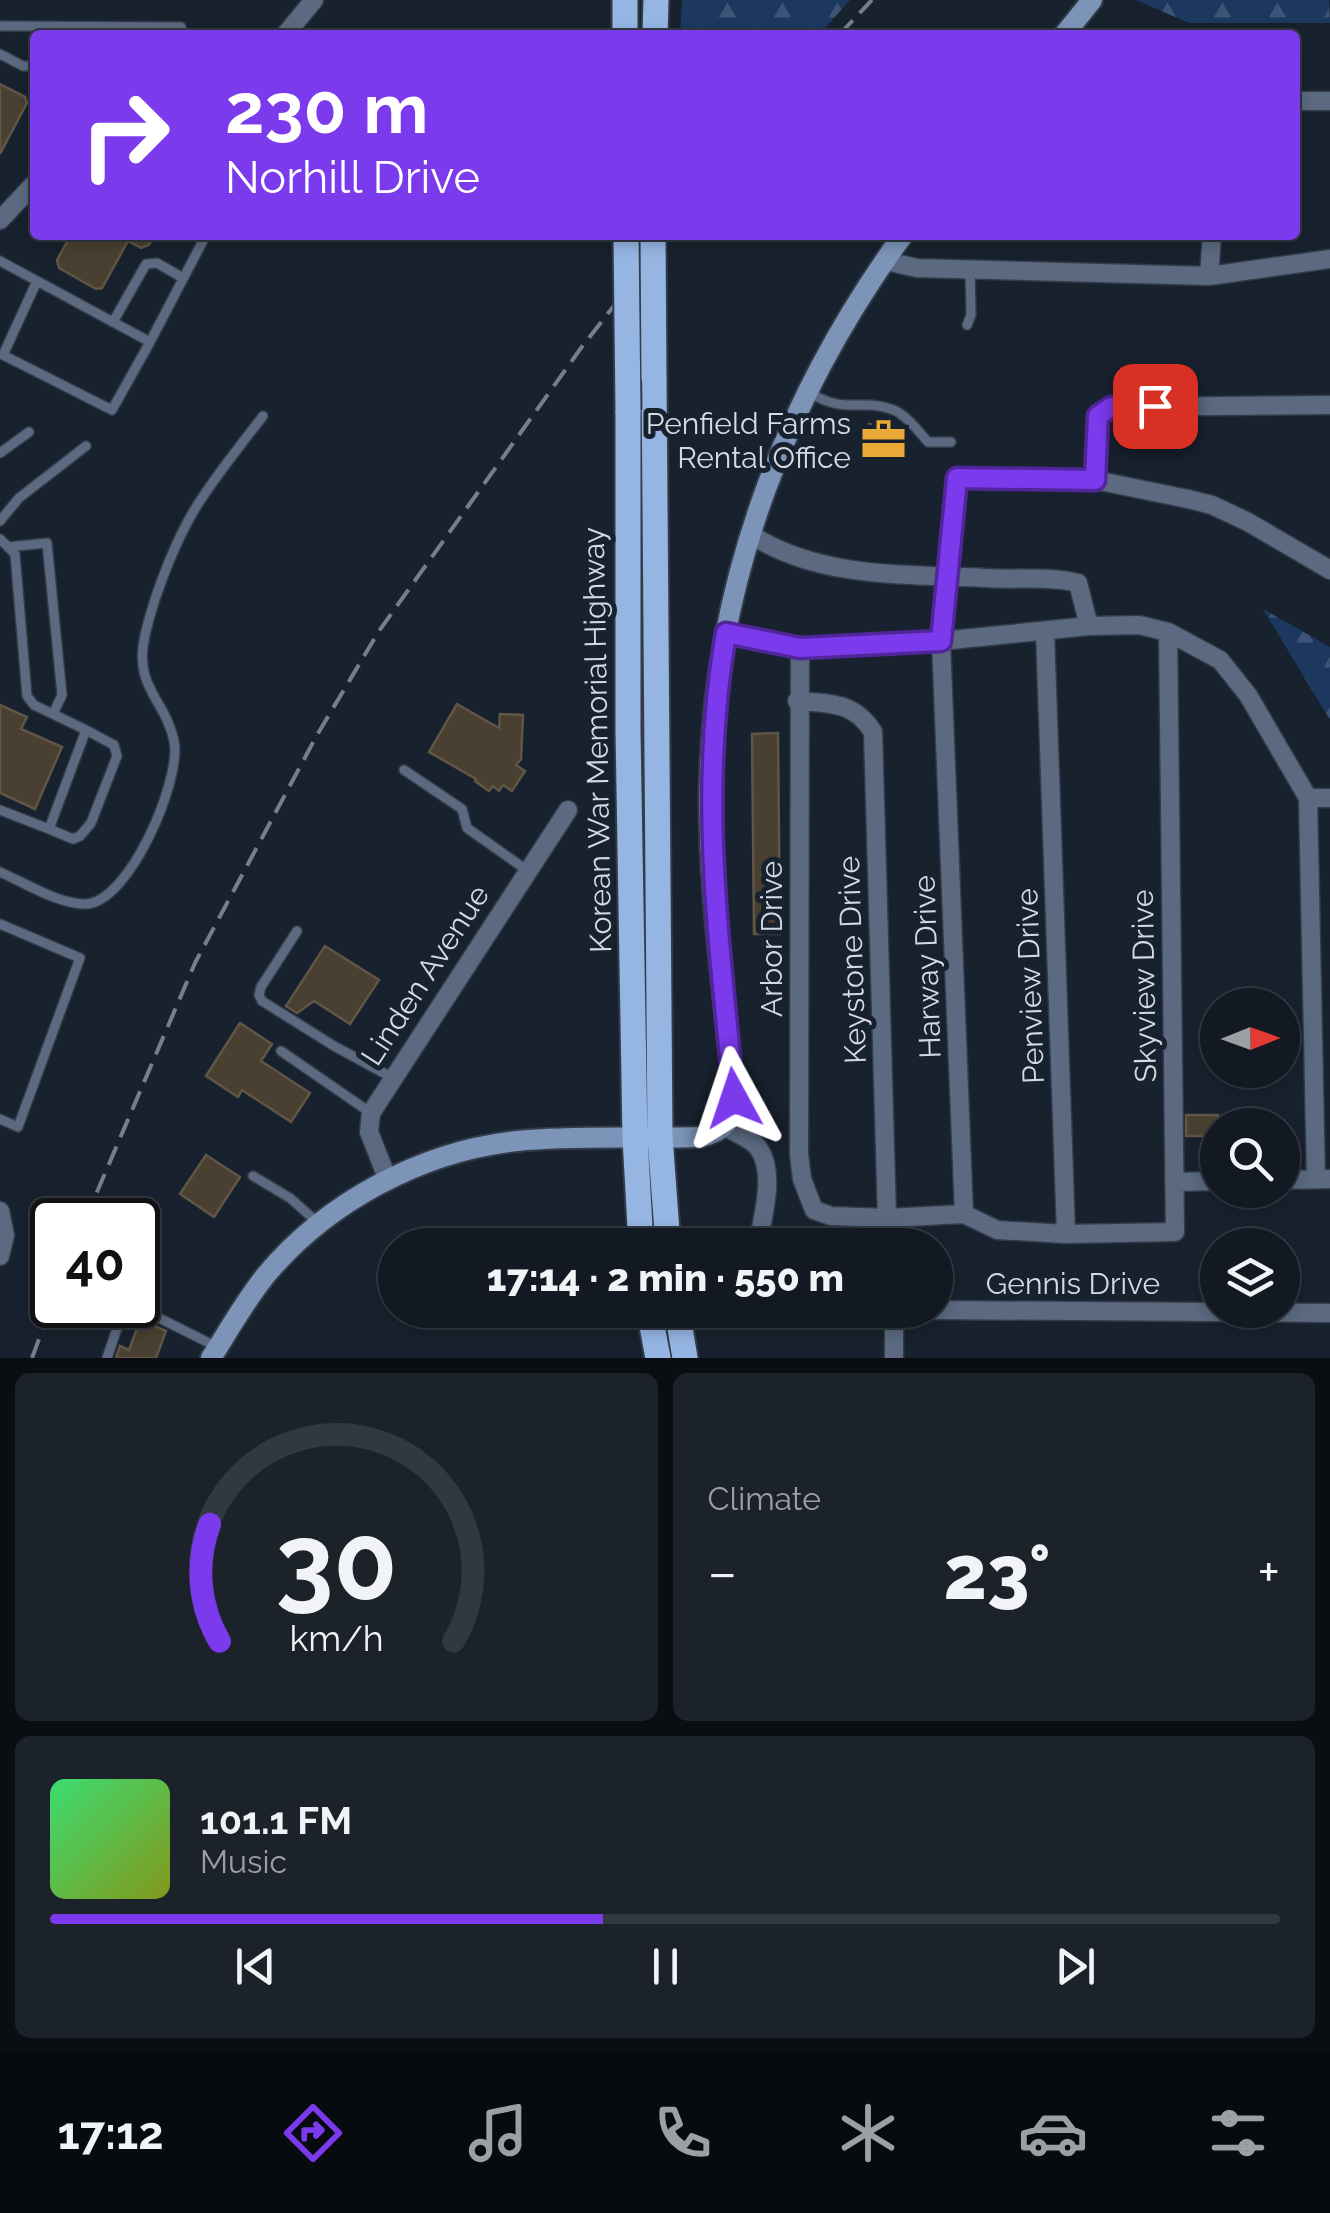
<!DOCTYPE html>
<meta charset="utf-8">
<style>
body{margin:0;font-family:Raleway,sans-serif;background:#1b222a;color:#f1f3f6;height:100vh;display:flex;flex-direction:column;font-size:38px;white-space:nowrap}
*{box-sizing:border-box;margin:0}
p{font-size:32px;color:#9ca0a5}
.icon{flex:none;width:55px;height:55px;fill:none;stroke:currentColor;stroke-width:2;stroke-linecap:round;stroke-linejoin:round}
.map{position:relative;height:1358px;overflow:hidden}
.sheet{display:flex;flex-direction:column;gap:15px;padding:15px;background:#0a0e13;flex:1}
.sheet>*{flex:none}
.top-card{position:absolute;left:30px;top:30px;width:1270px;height:210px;border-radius:10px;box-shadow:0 5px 15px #0003,0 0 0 2px #313840;background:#7c3aed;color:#fff;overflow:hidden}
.needle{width:65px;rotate:89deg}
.fabs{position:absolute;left:1200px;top:988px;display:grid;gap:20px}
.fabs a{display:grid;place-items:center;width:100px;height:100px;border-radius:50%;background:#121922;box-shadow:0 5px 15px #0003,0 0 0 2px #313840;font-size:50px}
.speed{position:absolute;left:30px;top:1198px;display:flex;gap:20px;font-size:50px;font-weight:700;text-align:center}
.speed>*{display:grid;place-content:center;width:130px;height:130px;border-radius:50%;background:#121922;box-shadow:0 5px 15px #0003,0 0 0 2px #313840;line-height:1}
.speed .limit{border:5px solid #111;border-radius:15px;background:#fff;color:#111}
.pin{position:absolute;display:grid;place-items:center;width:85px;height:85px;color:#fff;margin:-42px;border-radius:20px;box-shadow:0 5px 15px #0006}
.me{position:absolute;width:110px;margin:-55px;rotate:355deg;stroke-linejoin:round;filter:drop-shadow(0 0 8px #0008)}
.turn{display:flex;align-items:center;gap:35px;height:210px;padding:0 30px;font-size:45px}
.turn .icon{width:130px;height:130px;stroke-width:2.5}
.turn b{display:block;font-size:70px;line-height:85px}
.big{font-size:75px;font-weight:800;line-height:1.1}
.sheet .card{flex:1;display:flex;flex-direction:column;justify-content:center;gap:15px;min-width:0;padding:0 35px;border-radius:15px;background:#1b222a}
.sheet .dial{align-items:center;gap:0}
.dial svg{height:260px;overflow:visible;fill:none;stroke:#313840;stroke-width:7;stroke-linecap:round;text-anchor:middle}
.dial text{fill:#f1f3f6;stroke:none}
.song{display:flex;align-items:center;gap:30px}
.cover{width:120px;height:120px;border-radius:15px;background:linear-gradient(135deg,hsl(140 70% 55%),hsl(70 70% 35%))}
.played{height:10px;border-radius:5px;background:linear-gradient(90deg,#7c3aed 45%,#313840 45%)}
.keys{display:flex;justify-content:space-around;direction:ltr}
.heat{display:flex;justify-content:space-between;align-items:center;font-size:55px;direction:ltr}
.sheet .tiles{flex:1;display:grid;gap:15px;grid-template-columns:1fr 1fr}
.card:last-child{grid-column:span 2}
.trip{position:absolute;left:378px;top:1228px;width:575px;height:100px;border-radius:50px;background:#121922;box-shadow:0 5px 15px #0003,0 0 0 2px #313840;font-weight:800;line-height:100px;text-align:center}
.dock{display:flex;height:160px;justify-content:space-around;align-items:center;background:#070a0e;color:#9ca0a5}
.dock .icon{width:70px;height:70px}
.dock .active{color:#7c3aed}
.dock b{font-size:45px;color:#f1f3f6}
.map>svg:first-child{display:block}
.forest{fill:url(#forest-firs)}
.building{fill:#4a4031;stroke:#605646;stroke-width:2.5}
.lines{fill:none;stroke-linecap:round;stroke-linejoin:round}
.lane-casing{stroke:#323b47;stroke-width:12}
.street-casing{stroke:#323b47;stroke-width:21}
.secondary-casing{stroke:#323b47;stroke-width:24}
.primary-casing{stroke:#323b47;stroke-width:29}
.lane{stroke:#5b6a80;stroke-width:9}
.street{stroke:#5b6a80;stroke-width:18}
.secondary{stroke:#7c94b8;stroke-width:20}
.primary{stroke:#95b5e3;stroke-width:25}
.rail{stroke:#767e89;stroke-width:4;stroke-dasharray:20 10;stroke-linecap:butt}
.primary-bridge-casing{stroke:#323b47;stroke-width:29;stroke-linecap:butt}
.primary-bridge{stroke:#95b5e3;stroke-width:25}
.route-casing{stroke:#51269a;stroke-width:25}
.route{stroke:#7c3aed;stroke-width:18}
.labels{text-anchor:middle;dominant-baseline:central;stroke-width:10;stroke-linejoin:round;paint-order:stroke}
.poi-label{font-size:30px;fill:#d4dae3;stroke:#18212e;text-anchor:end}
.street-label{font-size:30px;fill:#d4dae3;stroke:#18212e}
</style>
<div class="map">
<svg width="1330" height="1358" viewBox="0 0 1330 1358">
<defs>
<pattern id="forest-firs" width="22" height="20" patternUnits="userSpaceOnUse" patternTransform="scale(2.5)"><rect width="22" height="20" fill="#1c385f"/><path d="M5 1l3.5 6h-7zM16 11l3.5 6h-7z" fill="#3c5476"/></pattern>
</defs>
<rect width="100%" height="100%" fill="#18212e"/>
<!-- forest -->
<path class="forest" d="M682,0h168l-31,35h-139z
M1136,0h193l1,23h-141z
M1263,609l67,38v73z"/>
<!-- building -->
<path class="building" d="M0,84l25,13 2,6 -27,51z
M71,235h83l-5,10 -8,3 -13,-7 -26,47 -6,1 -37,-21 -2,-8z
M869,424l35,6 -5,27 -35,-7z
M457,704l42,24 1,-14 23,1 -2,44 -5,6 9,6 -13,20 -9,-6 -4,6 -6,-5 -4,5 -14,-10 1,-2 -47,-27z
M0,705l27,12 -6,12 41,18 -27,62 -35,-16z
M778,733l2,201h-26l-2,-200z
M325,946l54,34 -29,44 -36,-23 -17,12 -11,-7z
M240,1023l32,21 -11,17 49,32 -19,29 -49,-32 -4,7 -32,-21z
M1186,1115h32v15h-9v6h-23z
M206,1155l34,22 -26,40 -34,-23z
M140,1320l26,11 -10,27h-40l4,-12 9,4z"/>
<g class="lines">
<defs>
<path id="lane" d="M0,26l181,1 -15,8
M0,54l23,12h12
M0,261l150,81 -38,68 -109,-55 34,-74
M113,322l33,-58 11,-1 26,15
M967,325l4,-10 -1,-46
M150,342l56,-107
M810,393c37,22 50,5 81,16 15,5 27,22 37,33h23
M0,453l29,-21
M0,521l19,-23 67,-52
M0,539l15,15 12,142 7,9 52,25 -37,99 -49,-19
M8,547l39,-4 15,152 -9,19
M404,770l58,39 5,19 61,43
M49,829l24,10 7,-3 11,-13 26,-67 -3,-11 -28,-15
M0,872c25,11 58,32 85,32 44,0 97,-125 89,-163 -9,-43 -41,-53 -29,-106 10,-43 34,-105 59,-140 18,-27 39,-53 59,-79
M0,924l80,34 -62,169 -18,-8
M297,931l-36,56 -2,8 3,6 72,45 59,32
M281,1051l90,62
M253,1176l37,22 27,24
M133,1305l82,41
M107,1358l18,-53"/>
<path id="street" d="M285,35l29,-35
M1295,101h35
M0,220l35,-37
M887,257l8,6 22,5 292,8 121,-17
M1209,276l3,-41
M1095,480l1,-55 7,-15 8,-3 219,-2
M750,534c69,45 155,40 235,44 31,2 63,-2 93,5l11,43
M1045,631l21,603
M726,633l74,15 141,-7 148,-15 50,-1 29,7 52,28 28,35 60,103 8,381
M800,648l-1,506 3,25 12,31 17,6 56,2 77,-4 33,16 69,4 109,-2 -7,-600
M797,701c32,2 58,1 76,31l14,486
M1308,798h22
M725,1126c10,8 27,12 34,23 17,25 3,69 -1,96
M388,1180l-19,-48 2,-19 197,-303
M1282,1180l48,-1
M1174,1182l44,-1
M0,1211l5,24 -5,21
M964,1214l-23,-573 16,-163 138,2 93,19 24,6 36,17 82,48
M894,1310v48
M935,1310l395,3"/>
<path id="secondary" d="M1064,35l28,-35
M211,1358c18,-28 34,-57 55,-83 61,-73 156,-124 251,-134 61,-6 123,-2 184,-4 22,-5 33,-16 33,-39 -10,-108 -28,-218 -24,-327 7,-196 78,-378 193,-536"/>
<path id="primary" d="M625,0v35
M655,35l1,-35
M654,378l6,759 8,108
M628,410v321l7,407 6,107
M649,1310l9,48
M677,1310l8,48"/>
</defs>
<!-- lane casing -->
<use href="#lane" class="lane-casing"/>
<!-- street casing -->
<use href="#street" class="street-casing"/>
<!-- secondary casing -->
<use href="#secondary" class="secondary-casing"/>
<!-- primary casing -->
<use href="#primary" class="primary-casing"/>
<!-- lane -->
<use href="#lane" class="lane"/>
<!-- street -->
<use href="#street" class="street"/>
<!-- secondary -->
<use href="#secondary" class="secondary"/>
<!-- primary -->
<use href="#primary" class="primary"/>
<!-- rail -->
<path class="rail" d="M839,35l33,-35
M85,1220l110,-257 122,-228 62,-104 202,-283 88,-113
M32,1358l20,-54"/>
<defs>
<path id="primary-bridge" d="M626,235l2,175
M653,235l1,143"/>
</defs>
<!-- primary-bridge casing -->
<use href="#primary-bridge" class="primary-bridge-casing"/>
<!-- primary-bridge -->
<use href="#primary-bridge" class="primary-bridge"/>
</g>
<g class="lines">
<defs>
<path id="route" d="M734,1098c-15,-161 -36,-304 -8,-465l74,15 141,-7 16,-163 138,2 3,-64 13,-9 44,-1"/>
</defs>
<!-- route casing -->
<use href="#route" class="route-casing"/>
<!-- route -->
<use href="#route" class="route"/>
</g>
<!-- icons -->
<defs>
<symbol id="office-bare" viewBox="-9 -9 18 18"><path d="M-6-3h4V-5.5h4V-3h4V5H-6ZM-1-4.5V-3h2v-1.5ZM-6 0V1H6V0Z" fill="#e9aa38" stroke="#18212e" stroke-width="2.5" paint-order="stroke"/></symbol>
</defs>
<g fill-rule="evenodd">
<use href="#office-bare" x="852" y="408" width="63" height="63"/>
</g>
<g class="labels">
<!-- poi labels -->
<g class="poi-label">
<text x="851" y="423">Penfield Farms<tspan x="851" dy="34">Rental Office</tspan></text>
</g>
<!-- street labels -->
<g class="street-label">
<text transform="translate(597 740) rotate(-91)">Korean War Memorial Highway</text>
<text transform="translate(771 939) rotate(-90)">Arbor Drive</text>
<text transform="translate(852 960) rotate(-92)">Keystone Drive</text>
<text transform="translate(927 967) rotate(-92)">Harway Drive</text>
<text transform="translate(425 975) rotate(-57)">Linden Avenue</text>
<text transform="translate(1030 986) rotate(-92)">Penview Drive</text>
<text transform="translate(1144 986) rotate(-91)">Skyview Drive</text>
<text x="1073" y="1283">Gennis Drive</text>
</g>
</g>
</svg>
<div class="fabs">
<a><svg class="needle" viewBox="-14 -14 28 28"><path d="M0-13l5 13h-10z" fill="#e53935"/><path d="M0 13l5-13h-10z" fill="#9ca0a5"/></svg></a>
<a><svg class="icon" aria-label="search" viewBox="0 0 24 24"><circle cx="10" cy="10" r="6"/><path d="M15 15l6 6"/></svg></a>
<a><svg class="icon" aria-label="layers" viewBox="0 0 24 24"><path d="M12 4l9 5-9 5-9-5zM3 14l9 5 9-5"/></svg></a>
</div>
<div class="speed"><div class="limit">40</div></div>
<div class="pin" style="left:1155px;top:406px;background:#d93025"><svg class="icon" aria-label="arrive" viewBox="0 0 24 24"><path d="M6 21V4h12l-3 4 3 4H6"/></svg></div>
<svg class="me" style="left:734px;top:1098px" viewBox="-20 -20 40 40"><path d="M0-17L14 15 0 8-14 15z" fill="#7c3aed" stroke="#fff" stroke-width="4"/></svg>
<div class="trip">17:14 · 2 min · 550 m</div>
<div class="top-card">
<div class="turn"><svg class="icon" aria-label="right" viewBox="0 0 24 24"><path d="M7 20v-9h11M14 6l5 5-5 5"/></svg><div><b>230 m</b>Norhill Drive</div></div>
</div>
</div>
<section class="sheet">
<div class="tiles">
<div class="card dial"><svg viewBox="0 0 100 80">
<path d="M14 69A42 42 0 1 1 86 69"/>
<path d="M14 69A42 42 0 0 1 11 33" stroke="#7c3aed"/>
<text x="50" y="56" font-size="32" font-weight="700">30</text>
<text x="50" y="72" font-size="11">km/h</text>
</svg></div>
<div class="card"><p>Climate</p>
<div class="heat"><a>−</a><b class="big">23°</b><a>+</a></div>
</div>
<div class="card">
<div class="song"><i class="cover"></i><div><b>101.1 FM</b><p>Music</p></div></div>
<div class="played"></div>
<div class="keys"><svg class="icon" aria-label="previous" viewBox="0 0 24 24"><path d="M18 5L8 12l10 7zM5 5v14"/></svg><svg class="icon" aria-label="pause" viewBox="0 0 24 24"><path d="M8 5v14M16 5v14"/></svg><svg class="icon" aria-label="next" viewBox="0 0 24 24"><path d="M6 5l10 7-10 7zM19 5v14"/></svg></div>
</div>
</div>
</section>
<nav class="dock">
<b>17:12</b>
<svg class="icon active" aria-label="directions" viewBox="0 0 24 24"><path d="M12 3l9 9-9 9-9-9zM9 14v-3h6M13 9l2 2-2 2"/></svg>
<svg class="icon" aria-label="music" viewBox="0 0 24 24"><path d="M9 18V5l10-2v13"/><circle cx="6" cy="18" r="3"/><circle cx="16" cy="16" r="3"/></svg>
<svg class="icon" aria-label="phone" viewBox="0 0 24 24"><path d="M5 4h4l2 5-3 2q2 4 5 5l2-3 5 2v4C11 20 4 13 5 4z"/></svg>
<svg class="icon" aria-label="climate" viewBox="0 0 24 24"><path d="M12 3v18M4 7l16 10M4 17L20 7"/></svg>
<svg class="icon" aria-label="car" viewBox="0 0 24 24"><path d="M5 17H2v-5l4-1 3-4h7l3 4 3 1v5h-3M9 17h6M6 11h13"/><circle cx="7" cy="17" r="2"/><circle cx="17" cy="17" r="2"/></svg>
<svg class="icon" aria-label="filters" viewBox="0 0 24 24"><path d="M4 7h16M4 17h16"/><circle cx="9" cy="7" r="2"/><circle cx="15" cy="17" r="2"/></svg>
</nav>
